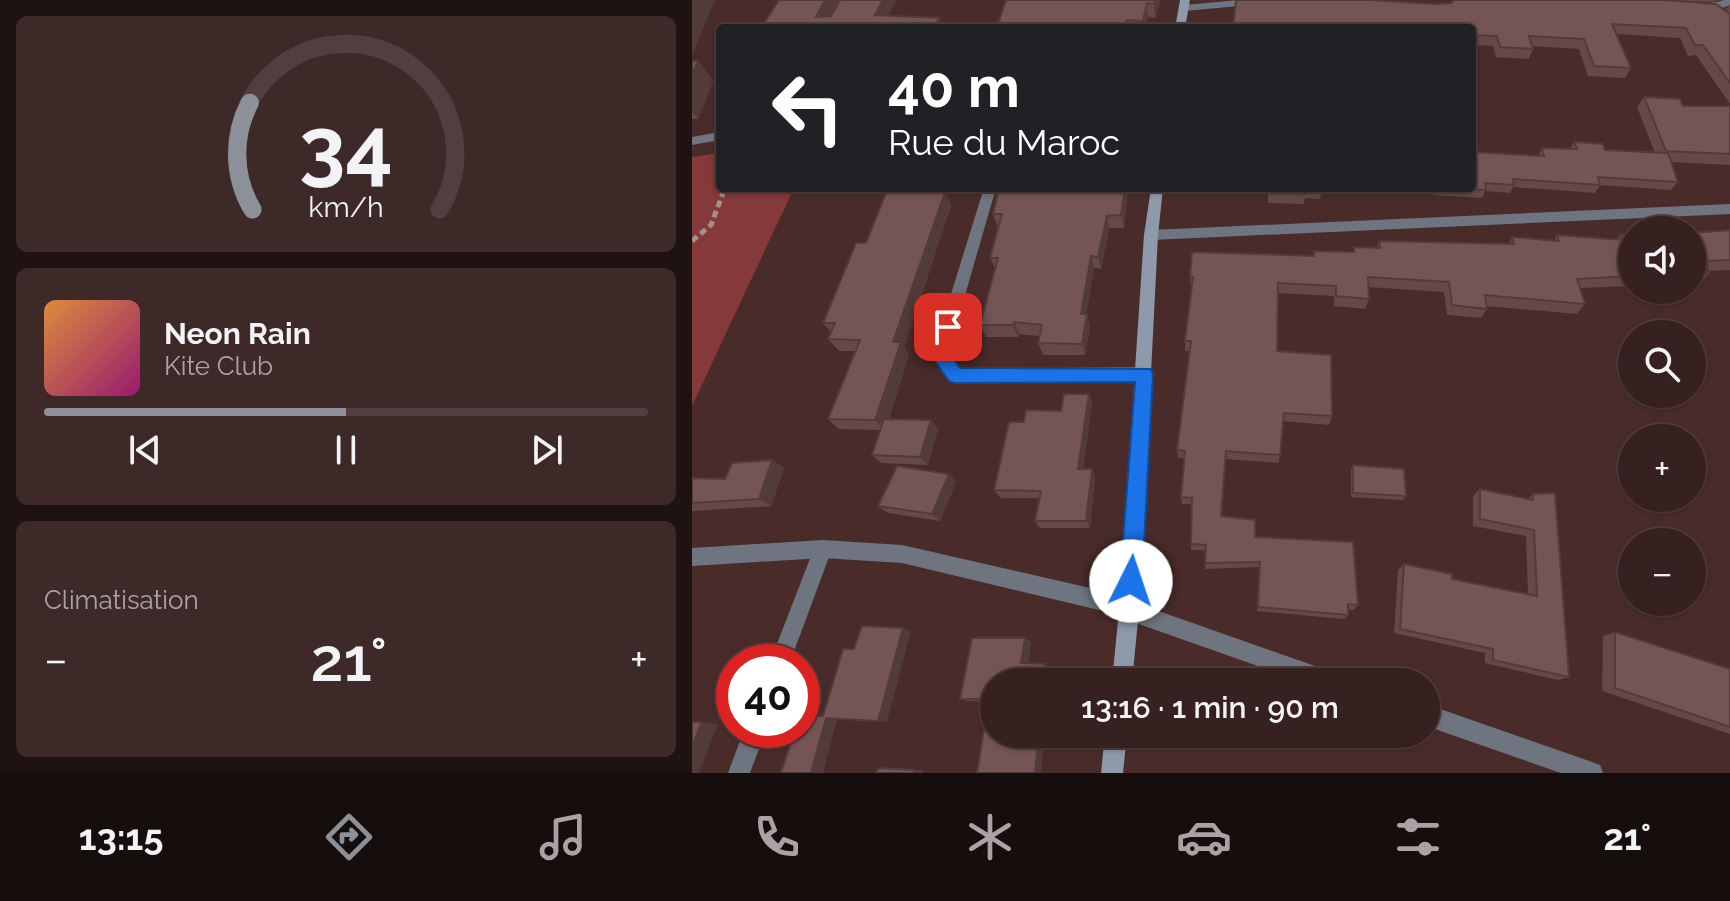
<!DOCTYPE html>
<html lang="fr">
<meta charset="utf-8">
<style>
body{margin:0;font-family:Raleway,sans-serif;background:#3e2929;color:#f1f3f6;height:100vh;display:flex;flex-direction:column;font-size:30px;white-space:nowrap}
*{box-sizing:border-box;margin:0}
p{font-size:26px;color:#aaa3a5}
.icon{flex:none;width:44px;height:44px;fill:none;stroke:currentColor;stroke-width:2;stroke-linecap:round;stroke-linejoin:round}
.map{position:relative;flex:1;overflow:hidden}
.details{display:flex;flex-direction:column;gap:16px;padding:16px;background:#1e1212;width:692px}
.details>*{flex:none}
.banner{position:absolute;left:24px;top:24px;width:760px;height:168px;border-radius:8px;box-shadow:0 2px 6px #0004,0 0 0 2px #513e3e;background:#202124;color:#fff;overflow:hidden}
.fabs{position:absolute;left:926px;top:216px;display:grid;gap:16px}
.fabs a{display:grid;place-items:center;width:88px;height:88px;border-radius:50%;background:#372120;box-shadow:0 2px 6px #0004,0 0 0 2px #513e3e;font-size:40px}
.speed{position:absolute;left:24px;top:644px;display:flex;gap:16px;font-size:40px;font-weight:700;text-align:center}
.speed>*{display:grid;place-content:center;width:104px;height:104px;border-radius:50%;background:#372120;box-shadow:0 2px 6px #0004,0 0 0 2px #513e3e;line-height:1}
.speed .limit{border:12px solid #d22;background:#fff;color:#111}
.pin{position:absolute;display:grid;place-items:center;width:68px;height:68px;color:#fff;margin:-34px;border-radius:16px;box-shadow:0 4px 12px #0006}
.me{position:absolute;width:88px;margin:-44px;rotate:4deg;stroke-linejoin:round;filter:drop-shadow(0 0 6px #0008)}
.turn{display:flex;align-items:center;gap:28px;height:168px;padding:0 40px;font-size:36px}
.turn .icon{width:104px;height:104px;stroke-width:2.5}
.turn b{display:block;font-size:56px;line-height:68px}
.big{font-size:60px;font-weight:600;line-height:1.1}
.details .widget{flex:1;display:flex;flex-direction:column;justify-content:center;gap:12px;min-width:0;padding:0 28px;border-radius:12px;background:#3e2929}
.details .dial{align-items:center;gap:0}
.dial svg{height:208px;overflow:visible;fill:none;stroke:#513e3e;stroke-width:7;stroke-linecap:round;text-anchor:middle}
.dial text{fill:#f1f3f6;stroke:none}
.song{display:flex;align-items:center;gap:24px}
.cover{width:96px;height:96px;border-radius:12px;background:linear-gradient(135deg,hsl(30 70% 55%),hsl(320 70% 35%))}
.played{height:8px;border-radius:4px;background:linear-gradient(90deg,#8c9099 50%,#513e3e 50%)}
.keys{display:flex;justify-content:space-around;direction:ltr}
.heat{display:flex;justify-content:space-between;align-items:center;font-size:44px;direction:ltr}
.trip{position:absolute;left:288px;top:668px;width:460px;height:80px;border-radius:40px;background:#372120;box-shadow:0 2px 6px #0004,0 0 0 2px #513e3e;font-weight:600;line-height:80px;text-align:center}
.tab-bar{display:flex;height:128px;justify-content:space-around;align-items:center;background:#160d0d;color:#aaa3a5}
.tab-bar .icon{width:56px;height:56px}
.tab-bar .on{color:#8c9099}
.tab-bar b{font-size:36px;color:#f1f3f6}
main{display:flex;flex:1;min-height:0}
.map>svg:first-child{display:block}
.green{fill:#853938}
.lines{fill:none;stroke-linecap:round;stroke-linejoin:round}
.path-far1{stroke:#a58e8c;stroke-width:4;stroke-dasharray:6 3;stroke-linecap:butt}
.path{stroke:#a58e8c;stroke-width:5;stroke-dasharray:7 4;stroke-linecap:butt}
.lane{fill:#6e7580;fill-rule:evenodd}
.street{fill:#6e7580;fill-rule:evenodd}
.secondary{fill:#8e99ab;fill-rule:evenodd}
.wall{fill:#654947}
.shaded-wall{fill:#523c3a}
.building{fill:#755553;stroke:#523c3a;stroke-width:2}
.route{fill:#1a73e8;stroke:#114b97;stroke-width:2}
</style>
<main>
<section class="details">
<div class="widget dial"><svg viewBox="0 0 100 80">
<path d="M14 69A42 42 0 1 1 86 69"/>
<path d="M14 69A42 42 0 0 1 13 28" stroke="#8c9099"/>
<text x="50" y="56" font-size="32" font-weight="700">34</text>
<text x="50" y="72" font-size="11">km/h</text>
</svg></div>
<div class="widget">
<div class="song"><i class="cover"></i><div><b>Neon Rain</b><p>Kite Club</p></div></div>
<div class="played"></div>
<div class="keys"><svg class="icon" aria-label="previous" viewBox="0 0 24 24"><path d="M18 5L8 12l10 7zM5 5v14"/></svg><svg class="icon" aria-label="pause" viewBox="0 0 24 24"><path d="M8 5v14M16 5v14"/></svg><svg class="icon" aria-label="next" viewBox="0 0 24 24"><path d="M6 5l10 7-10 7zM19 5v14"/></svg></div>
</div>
<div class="widget"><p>Climatisation</p>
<div class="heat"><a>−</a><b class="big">21°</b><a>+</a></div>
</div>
</section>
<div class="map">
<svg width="1038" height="773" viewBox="0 0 1038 773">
<rect width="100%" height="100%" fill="#492c2a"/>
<!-- green -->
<path class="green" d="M28,153v35h74l-102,218v-249z"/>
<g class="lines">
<!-- path-far1 -->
<path class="path-far1" d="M30,195l2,-7"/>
<!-- path -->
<path class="path" d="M0,241l19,-16 12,-32"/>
<!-- lane -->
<path class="lane" d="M131,540l7,3 2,6 -42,113h-20l46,-119z
M52,730h22l-16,43h-22z"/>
<!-- street -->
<path class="street" d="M547,0h39l-5,3 -89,8 -5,-3 5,-3z
M1032,0h6v5c-12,5 -26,10 -38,2 6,-5 22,-3 32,-7z
M28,132v8l-28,5v-8z
M292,188h12l-48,166 11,15 185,-2 6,2 2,5 -2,5 -195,4 -6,-2 -17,-26z
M1038,204v10l-579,26 -7,-5 7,-5z
M131,540l79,5 197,45 233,82 7,3 3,7h-39l-204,-72 -197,-47 -79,-5 -131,8v-18z
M734,704l166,58 8,3 3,8h-42l-135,-47z"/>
<!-- secondary -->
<path class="secondary" d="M488,0h10l-5,28h-10z
M459,188h12l-5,47 -19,375 -7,72h-20l7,-72 25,-375z
M413,734h22l-4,39h-22z"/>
</g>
<!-- wall -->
<path class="wall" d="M204,0l-8,16 51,2 4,9h54l114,-27h49l-5,18 -7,-1 -3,11h-384z
M760,0h212l64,12 -2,-2 4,-6v100l-34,-49 -8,1 -8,-18 -63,-4 14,34 -6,10 -37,-2 -9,-27 -47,-3 1,3 -4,10 -33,-2 -3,-11 -21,-1v-17l-39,-24 18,-1z
M975,0h52l-7,2z
M0,61h6l15,20 -15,38h-6z
M952,97l39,9h47v59l-59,-3 7,20 -7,8 -71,-5 -5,8 -82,-6 -3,6 -25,-2 -3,7 -49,-3 -1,-7h40l66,-32 4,-8 28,1 4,-7 31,8 50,3 -18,-46z
M196,188h37l-1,4h21l6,14 -47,141 5,7 -20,65 42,1 7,9 -10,36 -47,-2 -9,-8 8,-25 -41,-1 -11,-10 27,-68h-16l-11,-12 3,-7 -8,-9 43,-80z
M307,188h129l-4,40h-15l-8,41 -7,-1 -8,46 4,12 -5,29h-42l-5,-12 1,-7 -20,-2 -1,3h-32l-6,-12 15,-57 -5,-10 8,-31 -5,-13z
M517,188h167l-1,4 -53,-3 -2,10 -15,-1 -1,6 -36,-1v-10l-59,-4z
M1038,230v40l-22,1 1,3 -10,10h-4l1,4 -10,10 -38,-3 -2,-5h46v-57z
M928,234l12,1v51l-52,2 5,16 -8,10 -91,-8 1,3 -6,9 -34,-3 -3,-23 -76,-5 1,12 -4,10 -31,-3v-10l-56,-3 -1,58 55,65 -3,9 -46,-4 -4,42 -53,-4 -4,57 136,89 -5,5 -5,-1v6l-4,4 -87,-8 2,-44 -54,2v-19h-14l1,-46h-10l-1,-7 3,-39h-6l-1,-8 13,-99h-5v-10l7,-54h-1l-1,-11 123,-20 1,-5 39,1 1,-5 23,1 2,-7 130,3 3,-7 42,4 3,-6 59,5z
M400,403l-9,66h9l3,8 -5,51h-50l-5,-7 4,-23h-38l-7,-8 30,-68 37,-11z
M661,465l53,31 -3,4 -52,-3v-27z
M92,468l-13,38 -79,5v-33l33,1z
M257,474l7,8 -16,39 -52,-8 -10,-7z
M788,489l48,10 5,-5 36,183 -11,3 -73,-17v-10l-91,-20 4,-63 6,-6 48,15 76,15 -2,-58 -53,-10v-30z
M923,632l115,37v65l-128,-43 1,-55z
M339,642l-3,22 22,3 -56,67h50l-3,39h-64l11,-72h-20l-8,-2z"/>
<!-- shaded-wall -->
<path class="shaded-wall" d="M1,0h22l-23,56v-54z
M133,0h14l-15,28 -8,-11z
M191,0h13l-14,28 -7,-13z
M463,0h5l-5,18 -1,-14z
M455,3l1,14 -3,11h-2v-7z
M247,18l4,10 -8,-1z
M6,61l15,20 -15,38 -6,-8v-36z
M222,188h11l-5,17 -7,-14z
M433,188h3l-4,40 -3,-13z
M253,192l6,14 -47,141 5,7 -24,76 -10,-10 18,-78z
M415,216l2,12 -8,41 -3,-12z
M399,256l3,12 -10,58 -3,-12z
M395,314l3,12 -5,29 -3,-11z
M322,322l5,12 -1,3 -5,-12z
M397,394l3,9 -10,74 -4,-8z
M239,420l7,9 -10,36 -8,-8z
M80,460l12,8 -13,38 -12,-7z
M400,469l3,8 -5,51 -4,-7z
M257,474l7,8 -16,39 -8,-7z
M211,628l8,3 -24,91 -9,-1z
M333,638l6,4 -4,25 -6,-4z
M353,664l5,3 -1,15h-6z
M134,718l11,1 -14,54h-12z
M10,722l16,2 -19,49h-7v-27z
M347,734h5l-3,39h-6z
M223,770h8v3h-9z"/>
<!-- building -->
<path class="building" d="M87,0h46l-9,17 15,-1 9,-16h43l-8,15 64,3 -4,9h62l9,-27h149l-1,4 -7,-1 -4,18 -17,-1v8h-365z
M544,0h134l63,4 19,-1 1,-3h211l52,4 14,10v69l-27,-38h-8l-9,-17 -74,-4 19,44 -37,-2 -10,-27 -55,-3 4,13 -33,-2 -3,-11 -25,-1v-7h-239z
M0,61h6l-6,14z
M952,97l36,2 3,7h47v48l-64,-3z
M882,142l29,2 2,6 63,3 10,29 -80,-5 2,8 -87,-6 1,6 -29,-2 1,7 -33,-2h19v-36l72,4 -2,-8 35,1z
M196,188h26l-1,3 32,1 -52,150h8l-26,78 -47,-1 32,-79 -32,-1 7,-16h-12l33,-80h10z
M307,188h126l-4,27 -14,1 -9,41 -7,-1 -10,58h6l-5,30 -44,-1 4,-18 -28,-3 -1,3h-33l18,-67h-8l12,-44h-9z
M577,188h53v1l-16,-1 -1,6 -36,-1z
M1038,230v30l-25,1 4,13 -17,-2v-39z
M928,234l12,1v41l-55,3 8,25 -100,-9 2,14 -35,-4 -3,-23 -81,-5 1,22 -33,-3v-10l-58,-3 -1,68 54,4 1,61 -48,-3 -4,42 -54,-4 -5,65 34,4v17l98,5 5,63 -10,-1v11l-90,-8 2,-45 -55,1 1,-18 -15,-1 1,-46 -11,-1 4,-46 -8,-1 14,-109h-6l8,-64 -3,-1 2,-24 122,4v-5l40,1v-5l26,1 -1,-7 135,3 -2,-7 47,4 -2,-6 65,5z
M1000,275l4,13 -4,-1z
M372,394h25l-11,75h14l-6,52h-51l6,-30 -47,-1 15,-68h15l2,-12 35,1z
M192,419l47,1 -11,37 -48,-2z
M80,460l-13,39 -67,4v-25l33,1 7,-16z
M661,465l51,4 2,27 -53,-3z
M205,466l52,8 -17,40 -54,-8z
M788,489l53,11v-6l22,-1 14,184 -76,-17v-11l-93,-20 4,-65 48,10v5l85,17 -3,-66 -54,-11z
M170,626l41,2 -25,93 -52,-3 -15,55h-30l14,-43h7v-15l21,1 20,-67h11z
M923,632l115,37v58l-115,-39z
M280,638h53l-4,25 24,1 -2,18h-49v52h45l-4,39h-58l12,-74h-29z
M0,722h10l-10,24z
M186,768l37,2 -1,3h-38z"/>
<!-- route -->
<path class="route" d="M256,320l9,7 -8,26 11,15 191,1 2,5 -11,207 -4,7 -7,4 -8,-4 -3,-7 15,-199 -180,1 -6,-2 -18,-26 8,-28z"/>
</svg>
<div class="fabs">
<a><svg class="icon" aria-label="sound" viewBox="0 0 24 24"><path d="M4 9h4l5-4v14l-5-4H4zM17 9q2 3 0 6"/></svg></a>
<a><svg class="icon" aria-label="search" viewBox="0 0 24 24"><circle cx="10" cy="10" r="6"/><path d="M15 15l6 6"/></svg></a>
<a>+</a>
<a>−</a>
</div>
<div class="speed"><div class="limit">40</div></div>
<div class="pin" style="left:256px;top:327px;background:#d93025"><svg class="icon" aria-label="arrive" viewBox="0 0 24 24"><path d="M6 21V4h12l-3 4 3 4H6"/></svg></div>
<svg class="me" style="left:439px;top:581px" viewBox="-20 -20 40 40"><circle r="19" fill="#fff"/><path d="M0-13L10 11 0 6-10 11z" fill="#1a73e8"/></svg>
<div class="trip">13:16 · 1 min · 90 m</div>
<div class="banner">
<div class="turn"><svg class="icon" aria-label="left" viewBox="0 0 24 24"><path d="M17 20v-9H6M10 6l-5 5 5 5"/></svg><div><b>40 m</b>Rue du Maroc</div></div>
</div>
</div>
</main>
<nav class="tab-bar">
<b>13:15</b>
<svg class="icon on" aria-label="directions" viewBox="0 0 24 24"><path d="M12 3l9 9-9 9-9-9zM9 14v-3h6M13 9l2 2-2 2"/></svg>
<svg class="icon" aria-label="music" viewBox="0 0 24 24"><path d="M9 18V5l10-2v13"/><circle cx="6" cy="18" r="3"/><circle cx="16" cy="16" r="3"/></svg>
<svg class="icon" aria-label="phone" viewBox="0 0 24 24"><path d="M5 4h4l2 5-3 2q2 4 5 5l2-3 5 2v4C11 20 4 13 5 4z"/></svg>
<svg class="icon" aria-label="climate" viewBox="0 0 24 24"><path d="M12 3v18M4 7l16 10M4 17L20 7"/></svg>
<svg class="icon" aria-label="car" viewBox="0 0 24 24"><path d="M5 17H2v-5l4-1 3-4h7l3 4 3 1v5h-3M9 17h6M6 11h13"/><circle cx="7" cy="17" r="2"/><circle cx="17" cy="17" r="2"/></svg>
<svg class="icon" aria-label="filters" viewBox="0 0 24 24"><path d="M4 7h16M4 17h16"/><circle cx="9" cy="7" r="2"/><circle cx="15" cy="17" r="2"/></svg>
<b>21°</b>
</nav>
